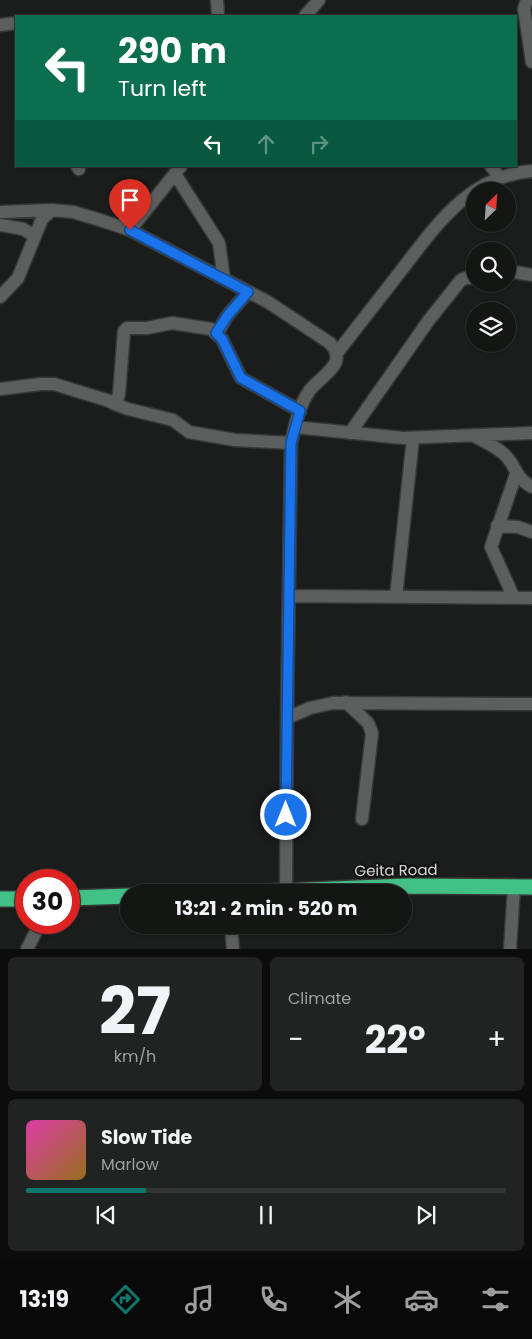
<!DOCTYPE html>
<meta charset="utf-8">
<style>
body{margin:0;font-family:Poppins,sans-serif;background:#212322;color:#f1f3f6;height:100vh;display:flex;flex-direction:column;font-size:19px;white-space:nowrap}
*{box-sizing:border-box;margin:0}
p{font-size:16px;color:#9d9fa0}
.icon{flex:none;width:28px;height:28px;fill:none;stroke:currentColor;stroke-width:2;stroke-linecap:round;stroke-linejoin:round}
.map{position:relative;height:949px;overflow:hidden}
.sheet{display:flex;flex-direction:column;gap:8px;padding:8px;background:#0b0c0b;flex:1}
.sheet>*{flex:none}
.hud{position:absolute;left:15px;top:15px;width:502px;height:152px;border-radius:0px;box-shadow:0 1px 4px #0004,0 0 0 1px #333534;background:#0b6e4f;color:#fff;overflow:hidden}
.needle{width:32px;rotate:25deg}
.fabs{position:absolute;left:466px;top:182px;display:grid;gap:10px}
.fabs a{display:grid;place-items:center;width:50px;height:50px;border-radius:50%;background:#141614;box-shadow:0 1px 4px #0004,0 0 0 1px #333534;font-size:25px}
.speed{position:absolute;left:15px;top:869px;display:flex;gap:10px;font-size:25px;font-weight:700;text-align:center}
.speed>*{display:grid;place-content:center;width:65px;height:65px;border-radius:50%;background:#141614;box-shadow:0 1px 4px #0004,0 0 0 1px #333534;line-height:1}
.speed .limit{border:8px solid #d22;background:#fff;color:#111}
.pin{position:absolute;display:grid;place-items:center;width:42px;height:42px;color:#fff;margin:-51px -21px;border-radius:50% 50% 50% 0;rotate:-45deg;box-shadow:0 0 5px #0007}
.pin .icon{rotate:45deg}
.me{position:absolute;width:55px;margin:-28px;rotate:0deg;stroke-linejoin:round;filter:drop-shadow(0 0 4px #0008)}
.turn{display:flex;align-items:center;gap:18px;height:105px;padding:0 20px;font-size:22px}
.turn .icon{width:65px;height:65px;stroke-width:2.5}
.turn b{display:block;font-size:35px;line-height:42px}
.lanes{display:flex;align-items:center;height:48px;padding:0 20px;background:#0003;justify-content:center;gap:25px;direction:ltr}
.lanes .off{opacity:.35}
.big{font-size:38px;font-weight:700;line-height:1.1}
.sheet .tile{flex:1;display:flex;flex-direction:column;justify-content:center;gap:8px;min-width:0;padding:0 18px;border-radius:8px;background:#212322}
.sheet .dial{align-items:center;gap:0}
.dial b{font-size:65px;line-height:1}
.song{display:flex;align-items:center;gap:15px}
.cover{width:60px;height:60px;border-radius:8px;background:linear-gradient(135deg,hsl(320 70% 55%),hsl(40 70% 35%))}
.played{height:5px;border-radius:2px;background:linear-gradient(90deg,#0f766e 25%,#333534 25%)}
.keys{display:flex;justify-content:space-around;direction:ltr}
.heat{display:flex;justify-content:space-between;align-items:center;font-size:28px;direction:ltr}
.sheet .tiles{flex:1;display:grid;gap:8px;grid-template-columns:1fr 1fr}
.tile:last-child{grid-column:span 2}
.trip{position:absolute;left:120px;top:884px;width:292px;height:50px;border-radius:25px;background:#141614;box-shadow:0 1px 4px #0004,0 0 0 1px #333534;font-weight:700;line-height:50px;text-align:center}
.dock{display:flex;height:80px;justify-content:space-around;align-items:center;background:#080908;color:#9d9fa0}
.dock .icon{width:35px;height:35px}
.dock .active{color:#0f766e}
.dock b{font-size:22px;color:#f1f3f6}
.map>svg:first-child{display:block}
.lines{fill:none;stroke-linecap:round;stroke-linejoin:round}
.minor-casing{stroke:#373938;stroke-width:15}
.highway-casing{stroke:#373938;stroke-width:18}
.minor{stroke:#5c5f5d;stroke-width:12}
.highway{stroke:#42c187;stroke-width:15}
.route-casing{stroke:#114b97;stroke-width:12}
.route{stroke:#1a73e8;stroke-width:9}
.labels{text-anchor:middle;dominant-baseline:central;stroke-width:4.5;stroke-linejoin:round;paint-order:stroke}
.street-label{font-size:15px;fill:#d7d9d8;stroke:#111412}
</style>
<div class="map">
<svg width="532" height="949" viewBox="0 0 532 949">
<rect width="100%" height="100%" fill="#1a1d1b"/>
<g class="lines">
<defs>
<path id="minor" d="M217,0l1,16
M527,0l-3,9 8,53
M305,16l14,-16
M0,25l16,-2
M77,166l2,3
M491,166l9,12
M175,174l44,69 5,36
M0,212l52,-2 21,2 27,8 30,10 138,72 62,41c4,5 8,10 6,18 -3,10 -19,20 -26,29 -11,15 -15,35 -19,53l-4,275 -1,174
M0,225l23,4 12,7
M130,230l51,-64
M508,272h7l17,3
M0,297l18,-19 24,-59 10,-9
M217,333l11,-18 20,-23
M337,353c21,-27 42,-54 63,-81 36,-46 68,-96 132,-101
M0,389l41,-5h13l62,19 3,-9 5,-63 3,-3h20l25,-5 39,6 11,10 19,39 59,33
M112,403l16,6 45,11 16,12 46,8 56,3
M295,427l108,11 129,-5
M350,433l79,-113 32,-40 4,-2h10
M473,435c10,6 22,11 31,19 13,12 9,22 28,33
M497,526l21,1 14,5
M289,596l243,2
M396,597l17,-159
M514,598l-23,-51 25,-73
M346,702l22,21 4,10 -10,86
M287,718l23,-10 23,-5 199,1
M231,925l2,24
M27,949l14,-27
M510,949l4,-62"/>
<path id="highway" d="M261,892l145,-6 126,1
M69,898l60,-2
M0,899h26"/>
</defs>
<!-- minor casing -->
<use href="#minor" class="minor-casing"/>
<!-- highway casing -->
<use href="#highway" class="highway-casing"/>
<!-- minor -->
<use href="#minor" class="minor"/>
<!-- highway -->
<use href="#highway" class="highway"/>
</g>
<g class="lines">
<defs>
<path id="route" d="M130,230l118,62 -20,23 -12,18 6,6 19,39 59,33 -9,32 -5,372"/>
</defs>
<!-- route casing -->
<use href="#route" class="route-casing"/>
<!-- route -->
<use href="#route" class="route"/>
</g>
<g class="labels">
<!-- street labels -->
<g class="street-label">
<text transform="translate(396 870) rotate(-1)">Geita Road</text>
</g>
</g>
</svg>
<div class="fabs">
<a><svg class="needle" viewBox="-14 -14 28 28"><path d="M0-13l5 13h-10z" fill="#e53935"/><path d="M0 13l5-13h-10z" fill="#9d9fa0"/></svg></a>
<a><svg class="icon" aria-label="search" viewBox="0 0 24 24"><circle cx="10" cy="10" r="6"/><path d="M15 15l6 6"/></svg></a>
<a><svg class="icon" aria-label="layers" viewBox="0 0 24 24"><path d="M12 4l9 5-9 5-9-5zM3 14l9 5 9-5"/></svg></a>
</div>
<div class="speed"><div class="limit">30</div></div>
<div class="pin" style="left:130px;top:230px;background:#d93025"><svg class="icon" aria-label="arrive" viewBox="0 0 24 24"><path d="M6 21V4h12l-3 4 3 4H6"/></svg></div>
<svg class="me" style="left:286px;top:815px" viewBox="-20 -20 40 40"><circle r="17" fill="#1a73e8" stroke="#fff" stroke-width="3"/><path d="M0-11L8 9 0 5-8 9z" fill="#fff"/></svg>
<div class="trip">13:21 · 2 min · 520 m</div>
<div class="hud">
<div class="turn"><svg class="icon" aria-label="left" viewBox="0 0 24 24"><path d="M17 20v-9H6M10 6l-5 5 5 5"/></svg><div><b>290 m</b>Turn left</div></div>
<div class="lanes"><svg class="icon" aria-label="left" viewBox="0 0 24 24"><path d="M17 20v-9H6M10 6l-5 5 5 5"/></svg><svg class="icon off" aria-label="ahead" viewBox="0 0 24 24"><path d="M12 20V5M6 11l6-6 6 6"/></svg><svg class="icon off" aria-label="right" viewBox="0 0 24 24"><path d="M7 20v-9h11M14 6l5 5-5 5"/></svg></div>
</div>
</div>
<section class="sheet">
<div class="tiles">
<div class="tile dial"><b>27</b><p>km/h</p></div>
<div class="tile"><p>Climate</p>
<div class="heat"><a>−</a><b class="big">22°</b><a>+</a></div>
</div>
<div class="tile">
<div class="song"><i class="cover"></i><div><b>Slow Tide</b><p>Marlow</p></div></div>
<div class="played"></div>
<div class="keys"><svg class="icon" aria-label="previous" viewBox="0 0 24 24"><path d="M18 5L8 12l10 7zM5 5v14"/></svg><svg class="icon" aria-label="pause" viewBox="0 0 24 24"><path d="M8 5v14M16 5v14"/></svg><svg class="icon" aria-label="next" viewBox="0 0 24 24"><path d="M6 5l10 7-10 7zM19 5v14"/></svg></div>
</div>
</div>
</section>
<nav class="dock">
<b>13:19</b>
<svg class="icon active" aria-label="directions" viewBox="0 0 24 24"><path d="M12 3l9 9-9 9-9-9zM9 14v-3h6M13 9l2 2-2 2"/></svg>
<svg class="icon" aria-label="music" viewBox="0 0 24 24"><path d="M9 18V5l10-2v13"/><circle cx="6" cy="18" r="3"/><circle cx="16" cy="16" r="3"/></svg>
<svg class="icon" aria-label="phone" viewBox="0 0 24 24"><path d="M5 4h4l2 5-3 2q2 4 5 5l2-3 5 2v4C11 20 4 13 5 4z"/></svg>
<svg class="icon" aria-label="climate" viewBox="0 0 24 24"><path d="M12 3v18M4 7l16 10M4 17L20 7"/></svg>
<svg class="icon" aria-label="car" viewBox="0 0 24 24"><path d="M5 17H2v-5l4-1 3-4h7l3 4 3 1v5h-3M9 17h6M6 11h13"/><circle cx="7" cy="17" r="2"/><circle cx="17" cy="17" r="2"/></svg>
<svg class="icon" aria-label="filters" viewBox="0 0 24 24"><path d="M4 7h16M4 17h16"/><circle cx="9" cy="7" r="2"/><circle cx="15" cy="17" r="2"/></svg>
</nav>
